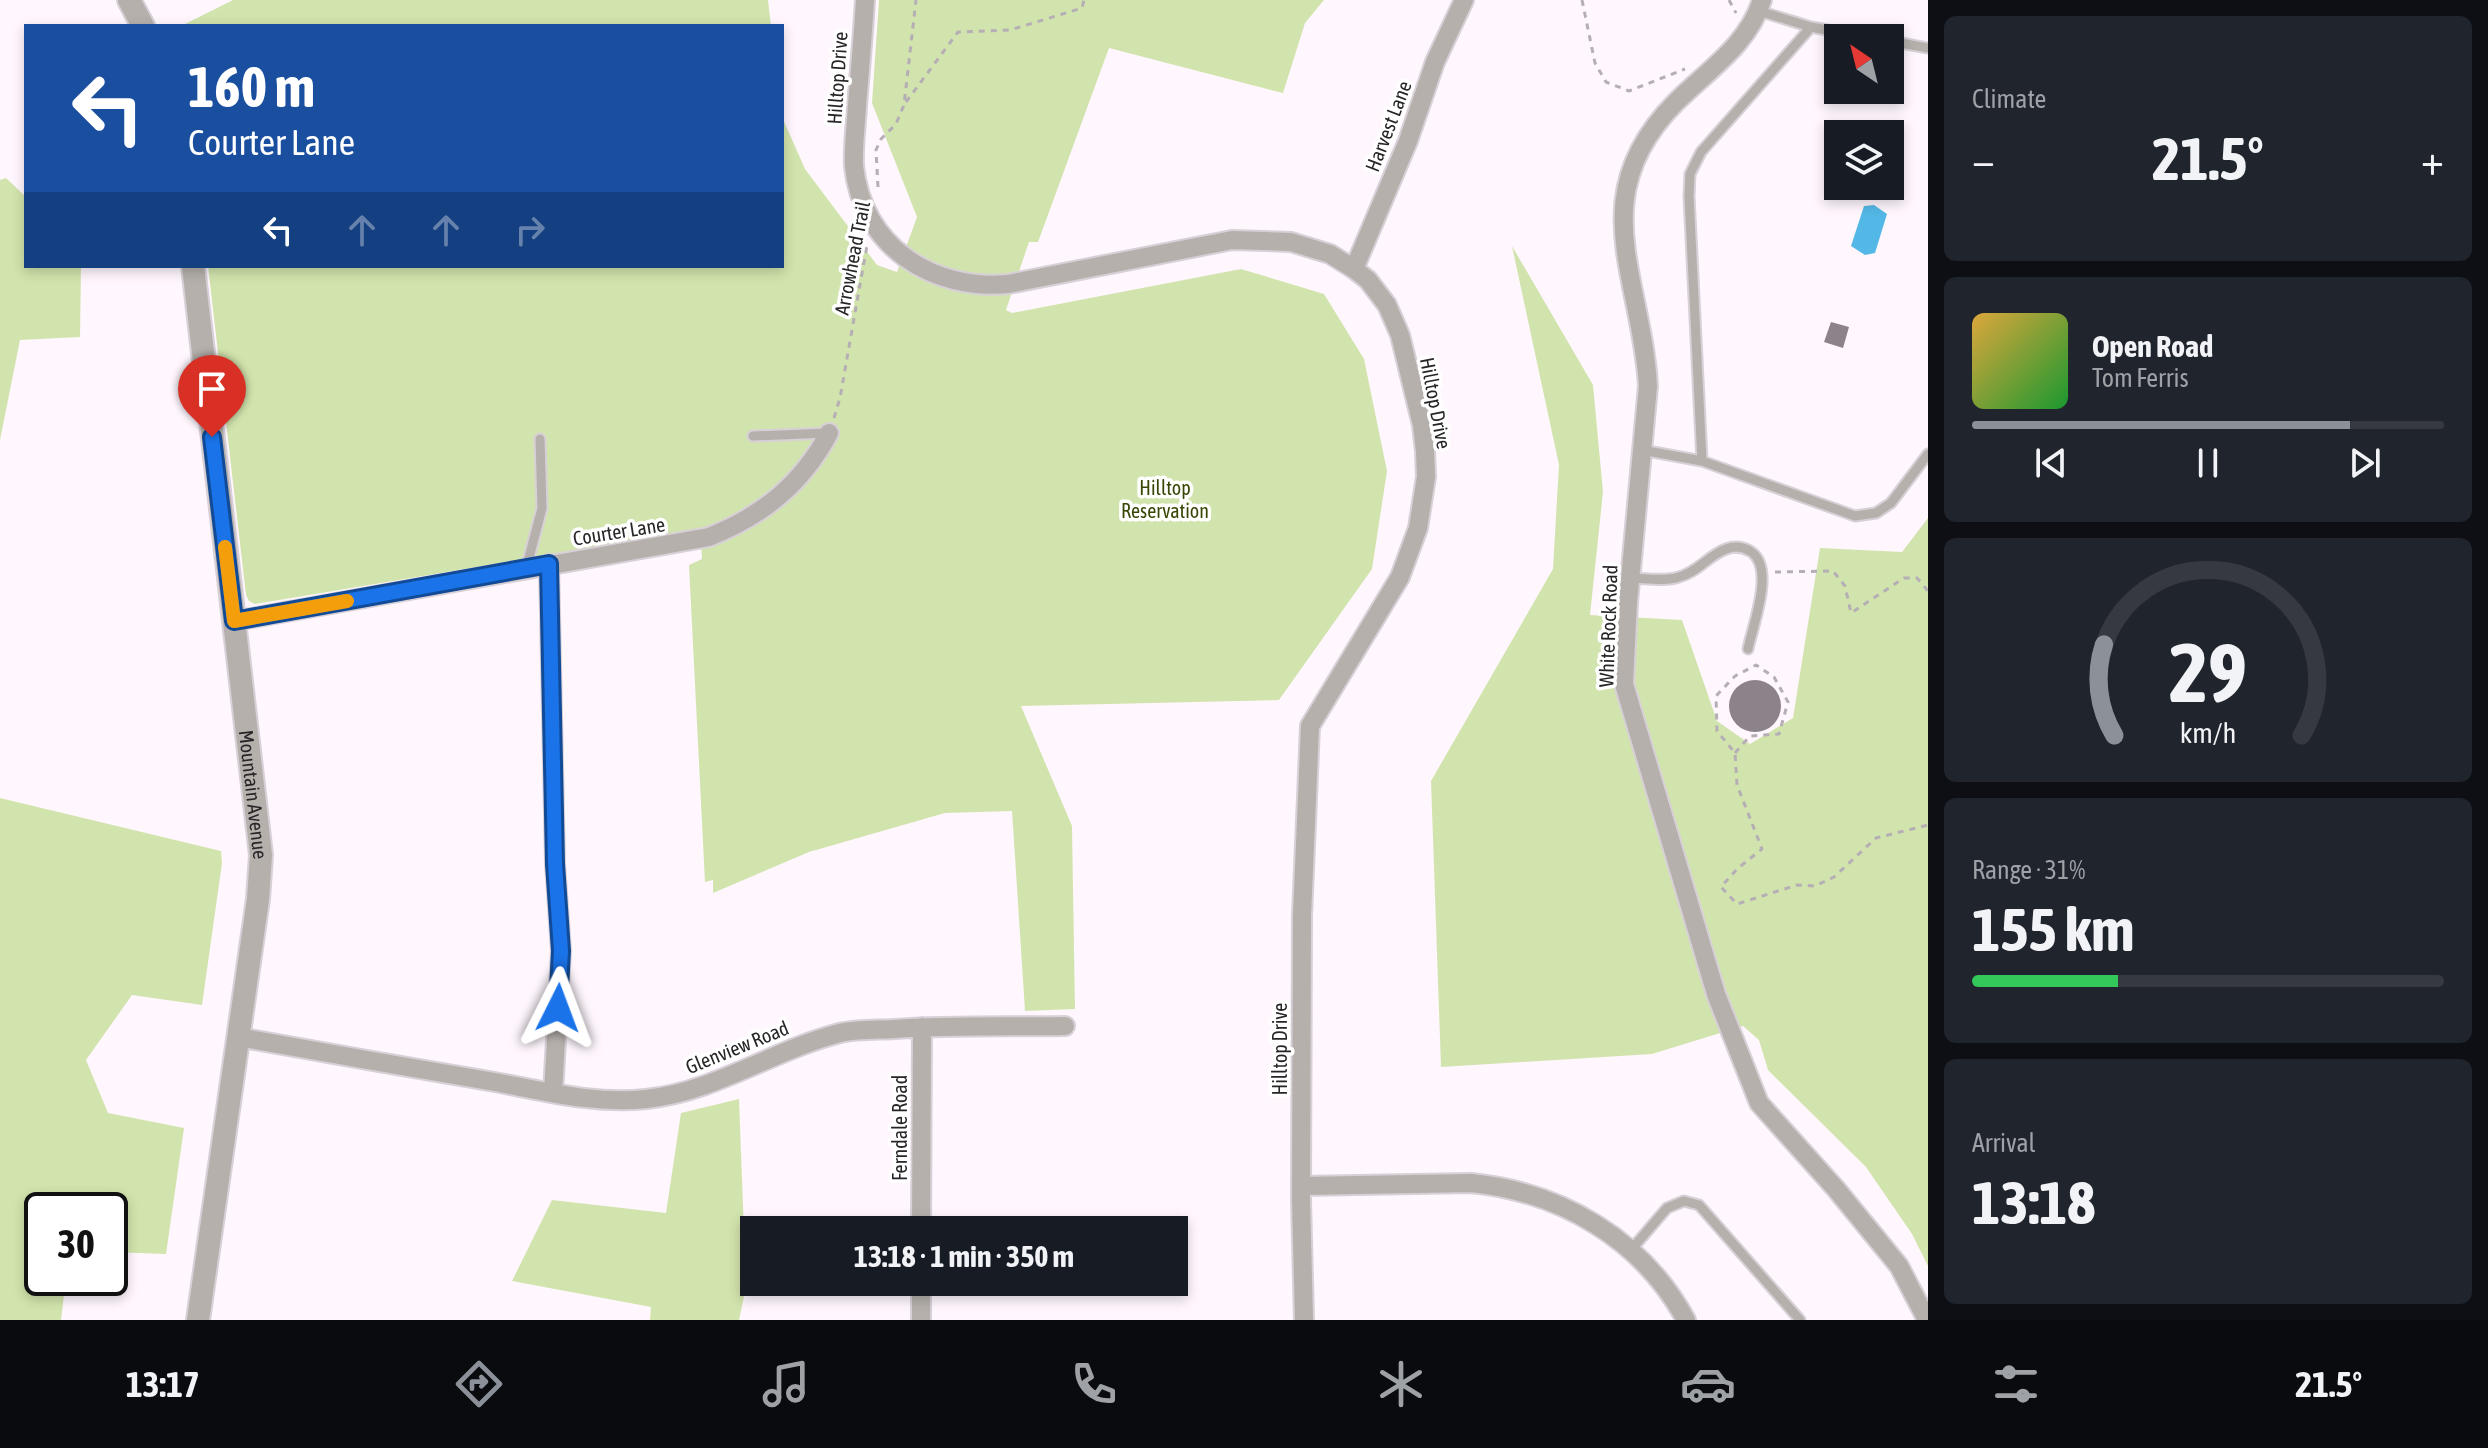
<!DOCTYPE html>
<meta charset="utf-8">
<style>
body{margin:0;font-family:"Asap Condensed",sans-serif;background:#20242c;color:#f1f3f6;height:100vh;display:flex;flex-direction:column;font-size:30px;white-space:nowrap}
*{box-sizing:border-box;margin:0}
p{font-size:26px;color:#9ea1a6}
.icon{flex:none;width:44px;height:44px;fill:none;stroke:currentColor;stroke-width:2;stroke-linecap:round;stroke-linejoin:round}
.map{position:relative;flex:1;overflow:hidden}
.sheet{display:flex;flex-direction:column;gap:16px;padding:16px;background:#0d0f14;width:560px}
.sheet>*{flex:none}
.banner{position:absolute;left:24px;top:24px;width:760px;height:244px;border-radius:0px;box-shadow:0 4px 12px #0003;background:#1a4fa0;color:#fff;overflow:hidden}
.needle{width:52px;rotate:325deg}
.tools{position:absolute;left:1824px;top:24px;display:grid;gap:16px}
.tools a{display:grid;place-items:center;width:80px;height:80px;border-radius:0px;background:#171b24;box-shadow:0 4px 12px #0003;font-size:40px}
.speed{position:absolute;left:24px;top:1192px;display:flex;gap:16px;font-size:40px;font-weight:700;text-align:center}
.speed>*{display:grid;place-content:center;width:104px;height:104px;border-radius:50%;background:#171b24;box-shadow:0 4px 12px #0003;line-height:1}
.speed .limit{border:4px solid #111;border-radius:12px;background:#fff;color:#111}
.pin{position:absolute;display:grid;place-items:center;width:68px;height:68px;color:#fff;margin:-82px -34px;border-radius:50% 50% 50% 0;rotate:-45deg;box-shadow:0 0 8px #0007}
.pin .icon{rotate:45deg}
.me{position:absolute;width:88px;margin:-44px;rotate:3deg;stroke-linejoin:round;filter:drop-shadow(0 0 6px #0008)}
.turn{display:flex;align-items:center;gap:28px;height:168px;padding:0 32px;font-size:36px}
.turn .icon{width:104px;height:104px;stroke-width:2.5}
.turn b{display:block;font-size:56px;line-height:68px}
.lanes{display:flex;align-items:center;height:76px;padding:0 32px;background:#0003;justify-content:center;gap:40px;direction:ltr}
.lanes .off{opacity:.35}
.big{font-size:60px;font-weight:700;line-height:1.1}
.sheet .card{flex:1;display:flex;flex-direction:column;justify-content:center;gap:12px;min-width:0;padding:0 28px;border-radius:12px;background:#20242c}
.sheet .dial{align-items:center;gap:0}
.dial svg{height:208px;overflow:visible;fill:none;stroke:#363941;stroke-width:7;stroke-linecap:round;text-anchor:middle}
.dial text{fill:#f1f3f6;stroke:none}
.song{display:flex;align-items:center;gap:24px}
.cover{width:96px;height:96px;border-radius:12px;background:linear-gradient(135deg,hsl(40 70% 55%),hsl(130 70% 35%))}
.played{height:8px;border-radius:4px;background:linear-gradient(90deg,#8c9099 80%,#363941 80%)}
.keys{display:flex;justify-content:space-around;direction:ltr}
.heat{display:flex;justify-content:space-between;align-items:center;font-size:44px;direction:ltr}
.charge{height:12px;border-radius:6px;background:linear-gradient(90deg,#34c759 31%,#363941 0)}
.trip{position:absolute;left:740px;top:1216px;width:448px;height:80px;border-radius:0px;background:#171b24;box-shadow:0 4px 12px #0003;font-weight:700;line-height:80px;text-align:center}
.menu{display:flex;height:128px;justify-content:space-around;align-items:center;background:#090b0e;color:#9ea1a6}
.menu .icon{width:56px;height:56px}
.menu .current{color:#8c9099}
.menu b{font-size:36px;color:#f1f3f6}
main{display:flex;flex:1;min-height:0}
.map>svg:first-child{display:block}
.green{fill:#d2e4ad}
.water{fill:#53b8e5}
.building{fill:#8b828a}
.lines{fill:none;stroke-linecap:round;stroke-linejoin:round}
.service-casing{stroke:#d8d0d7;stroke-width:13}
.minor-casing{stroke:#d8d0d7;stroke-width:22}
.tertiary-casing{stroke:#d8d0d7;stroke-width:26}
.path{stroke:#b5aeb5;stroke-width:3;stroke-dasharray:6 6;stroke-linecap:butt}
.service{stroke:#b5b0ac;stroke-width:9}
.minor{stroke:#b5b0ac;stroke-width:18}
.tertiary{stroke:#b5b0ac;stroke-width:22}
.route-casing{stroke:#114b97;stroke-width:20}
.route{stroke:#1a73e8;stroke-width:14}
.slow{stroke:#f59e0b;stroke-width:14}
.labels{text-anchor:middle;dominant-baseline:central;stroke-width:7;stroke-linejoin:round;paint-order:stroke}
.street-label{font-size:20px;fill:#282528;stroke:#fff}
.park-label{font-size:20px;fill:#374605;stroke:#fff}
</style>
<main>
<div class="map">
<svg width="1928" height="1320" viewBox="0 0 1928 1320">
<rect width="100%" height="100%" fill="#fff6fe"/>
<!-- green -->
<path class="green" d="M233,0h535l3,26h-590z
M879,0h445l-19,23 -22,70 -174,-45 -71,194h-9l-23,68 6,3 229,-44 83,25 40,65 23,112 -15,98 -93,131 -258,6 51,120 3,183 -50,2 -13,-200 -67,2 -136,39 -96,41v-13l-8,2 -16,-317 13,-6 -1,-24 -152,20 -294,49 -6,-3 -3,-6 -38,-329h574v-149l23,52 72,96 20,7 20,-55 -45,-114z
M6,178l20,19v69h55l-1,71 -60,3 -20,100v-260z
M1512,246l81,139 10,107 -13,123 92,5 35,101 33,23 43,-26 27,-170 82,4 26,-34v748l-16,-32 -46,-67 -98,-97 -9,-30 -16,-14 -91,28 -211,13 -10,-286 122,-212 6,-104z
M0,798l221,53 1,12 -20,142 -70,-10 -46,65 22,53 76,15 -18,126 -56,-2v-42h-68v68h24l-5,42h-61z
M739,1099l7,188 -7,33h-89l1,-13 -139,-26 40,-81 114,13 15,-100z"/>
<!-- water -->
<path class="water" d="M1874,205l13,9 -12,39 -10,2 -14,-9 13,-40z"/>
<!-- building -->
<path class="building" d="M1831,322l18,5 -6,21 -19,-6z
M1729 706a26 26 0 1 1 52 0a26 26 0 1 1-52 0Z"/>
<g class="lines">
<defs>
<path id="service" d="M1759,11l52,16 61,11
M1890,41l38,7
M753,436l76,-3
M1642,450l60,11 153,55 21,-3 15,-10 37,-49
M1702,461l-13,-265 1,-22 11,-22 110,-125
M526,569l16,-61 -2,-69
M1630,578c15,0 34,4 49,-1 19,-5 30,-22 47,-28 8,-3 17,-2 24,2 26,16 3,73 -2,98
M1631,1250l36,-42 17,-7 15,4 101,115"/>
<path id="minor" d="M865,0c-2,35 -5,70 -8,105 -1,20 -4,41 -3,61 8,80 78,125 154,118l224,-44 59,2 39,12 24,15 14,11 19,25 13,30 22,90 3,26 1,26 -8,51 -18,49 -90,149 -8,190 -1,283 3,121
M1762,0c-14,45 -54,70 -86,102 -94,94 -34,176 -28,284l-20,216 -4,82 92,310 43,109 77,86 63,77 28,54
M1354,269l54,-128 27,-79 29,-62
M549,564l6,300 6,87 -8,142
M234,621l475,-84c53,-21 93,-53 120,-104
M238,1037c84,15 167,30 251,44 51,9 105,24 157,18 69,-7 127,-49 194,-66 17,-4 37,-3 55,-4 56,-4 113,-2 170,-3
M1301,1186l170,-3c90,9 171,56 215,137
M921,1230l1,-203
M921,1320v-38"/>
<g id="tertiary">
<path d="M129,0l14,26"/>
<path id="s1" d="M193,266l68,589 -3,44 -60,421"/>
</g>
</defs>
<!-- service casing -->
<use href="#service" class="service-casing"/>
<!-- minor casing -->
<use href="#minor" class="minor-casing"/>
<!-- tertiary casing -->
<use href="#tertiary" class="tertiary-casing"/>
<!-- path -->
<path class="path" d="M1582,0l13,63 11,19 23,9 56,-22
M1729,0l7,13
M906,102l52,-70 52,-2 72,-22 2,-8
M878,187l-2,-37 5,-11 15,-15 8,-19 12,-105
M834,418l6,-20 27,-153
M1775,572l58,-1 12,15 6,27 53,-35h13l11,13
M1735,753l15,-17 29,-2 9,-32 -14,-25 -18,-12 -21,11 -19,20 1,35 18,22 2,32 25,64 -25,20 -16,18 16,17 60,-19 18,1 19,-9 42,-39 52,-13"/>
<!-- service -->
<use href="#service" class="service"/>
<!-- minor -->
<use href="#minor" class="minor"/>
<!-- tertiary -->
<use href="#tertiary" class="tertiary"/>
</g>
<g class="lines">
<defs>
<path id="route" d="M212,437l22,184 315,-57 6,300 6,87 -3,57"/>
</defs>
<!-- route casing -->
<use href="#route" class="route-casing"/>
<!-- route -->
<use href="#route" class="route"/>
<!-- slow -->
<path class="slow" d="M225,547l9,74 113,-20"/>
</g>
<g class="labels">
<!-- street labels -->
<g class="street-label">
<text transform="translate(837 78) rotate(-86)">Hilltop Drive</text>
<text transform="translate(1388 126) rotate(-69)">Harvest Lane</text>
<text transform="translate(852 258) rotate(-79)">Arrowhead Trail</text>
<text transform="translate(1436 403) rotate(79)">Hilltop Drive</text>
<text transform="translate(619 531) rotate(-9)">Courter Lane</text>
<text transform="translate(1608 626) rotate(-88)">White Rock Road</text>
<text stroke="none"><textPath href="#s1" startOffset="532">Mountain Avenue</textPath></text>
<text transform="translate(737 1047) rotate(-22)">Glenview Road</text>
<text transform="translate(1279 1049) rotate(-90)">Hilltop Drive</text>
<text transform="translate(899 1128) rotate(-90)">Ferndale Road</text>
</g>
<!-- park labels -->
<g class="park-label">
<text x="1165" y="487">Hilltop<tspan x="1165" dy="23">Reservation</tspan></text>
</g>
</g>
</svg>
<div class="tools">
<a><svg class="needle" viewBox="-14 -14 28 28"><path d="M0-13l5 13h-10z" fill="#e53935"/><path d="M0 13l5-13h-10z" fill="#9ea1a6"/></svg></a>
<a><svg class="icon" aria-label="layers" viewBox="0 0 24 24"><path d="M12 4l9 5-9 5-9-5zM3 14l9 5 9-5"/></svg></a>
</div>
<div class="speed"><div class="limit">30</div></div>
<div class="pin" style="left:212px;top:437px;background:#d93025"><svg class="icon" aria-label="arrive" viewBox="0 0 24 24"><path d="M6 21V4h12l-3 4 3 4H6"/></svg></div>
<svg class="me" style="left:558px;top:1008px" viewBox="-20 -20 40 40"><path d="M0-17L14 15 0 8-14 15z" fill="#1a73e8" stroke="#fff" stroke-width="4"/></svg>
<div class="trip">13:18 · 1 min · 350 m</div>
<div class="banner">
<div class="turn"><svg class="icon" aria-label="left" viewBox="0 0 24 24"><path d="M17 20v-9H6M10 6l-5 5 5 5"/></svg><div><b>160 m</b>Courter Lane</div></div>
<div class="lanes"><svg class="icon" aria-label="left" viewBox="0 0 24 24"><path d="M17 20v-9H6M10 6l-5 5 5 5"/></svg><svg class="icon off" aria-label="ahead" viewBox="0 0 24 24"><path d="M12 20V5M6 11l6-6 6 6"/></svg><svg class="icon off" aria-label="ahead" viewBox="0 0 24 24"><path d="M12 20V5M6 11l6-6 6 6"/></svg><svg class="icon off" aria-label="right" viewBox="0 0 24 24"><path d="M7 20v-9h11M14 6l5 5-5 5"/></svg></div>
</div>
</div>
<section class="sheet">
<div class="card"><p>Climate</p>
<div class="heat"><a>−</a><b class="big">21.5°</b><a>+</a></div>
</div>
<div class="card">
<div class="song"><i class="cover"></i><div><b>Open Road</b><p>Tom Ferris</p></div></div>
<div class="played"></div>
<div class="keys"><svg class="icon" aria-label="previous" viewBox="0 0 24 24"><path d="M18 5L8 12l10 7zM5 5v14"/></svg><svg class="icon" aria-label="pause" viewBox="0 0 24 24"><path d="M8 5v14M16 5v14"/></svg><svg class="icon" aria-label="next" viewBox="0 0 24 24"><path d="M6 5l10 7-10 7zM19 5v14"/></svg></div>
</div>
<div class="card dial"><svg viewBox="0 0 100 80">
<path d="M14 69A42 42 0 1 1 86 69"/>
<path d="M14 69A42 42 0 0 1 10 34" stroke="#8c9099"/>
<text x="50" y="56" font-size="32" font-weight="700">29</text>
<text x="50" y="72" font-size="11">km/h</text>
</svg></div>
<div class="card"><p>Range · 31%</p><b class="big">155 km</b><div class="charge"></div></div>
<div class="card"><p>Arrival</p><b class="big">13:18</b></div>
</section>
</main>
<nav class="menu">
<b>13:17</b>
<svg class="icon current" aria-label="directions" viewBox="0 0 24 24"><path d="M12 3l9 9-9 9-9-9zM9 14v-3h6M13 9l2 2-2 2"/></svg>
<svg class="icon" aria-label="music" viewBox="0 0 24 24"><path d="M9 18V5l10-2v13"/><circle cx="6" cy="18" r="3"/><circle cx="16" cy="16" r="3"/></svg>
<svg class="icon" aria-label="phone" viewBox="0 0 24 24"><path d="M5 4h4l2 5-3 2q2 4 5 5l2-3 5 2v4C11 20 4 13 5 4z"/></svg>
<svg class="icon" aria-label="climate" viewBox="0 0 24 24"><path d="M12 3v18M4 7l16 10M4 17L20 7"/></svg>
<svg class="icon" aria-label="car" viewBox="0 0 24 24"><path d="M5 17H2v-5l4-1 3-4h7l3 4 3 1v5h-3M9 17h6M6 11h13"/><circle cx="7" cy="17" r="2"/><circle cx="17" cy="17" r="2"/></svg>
<svg class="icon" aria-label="filters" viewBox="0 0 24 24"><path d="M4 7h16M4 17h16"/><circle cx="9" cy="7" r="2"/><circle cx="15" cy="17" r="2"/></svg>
<b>21.5°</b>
</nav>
